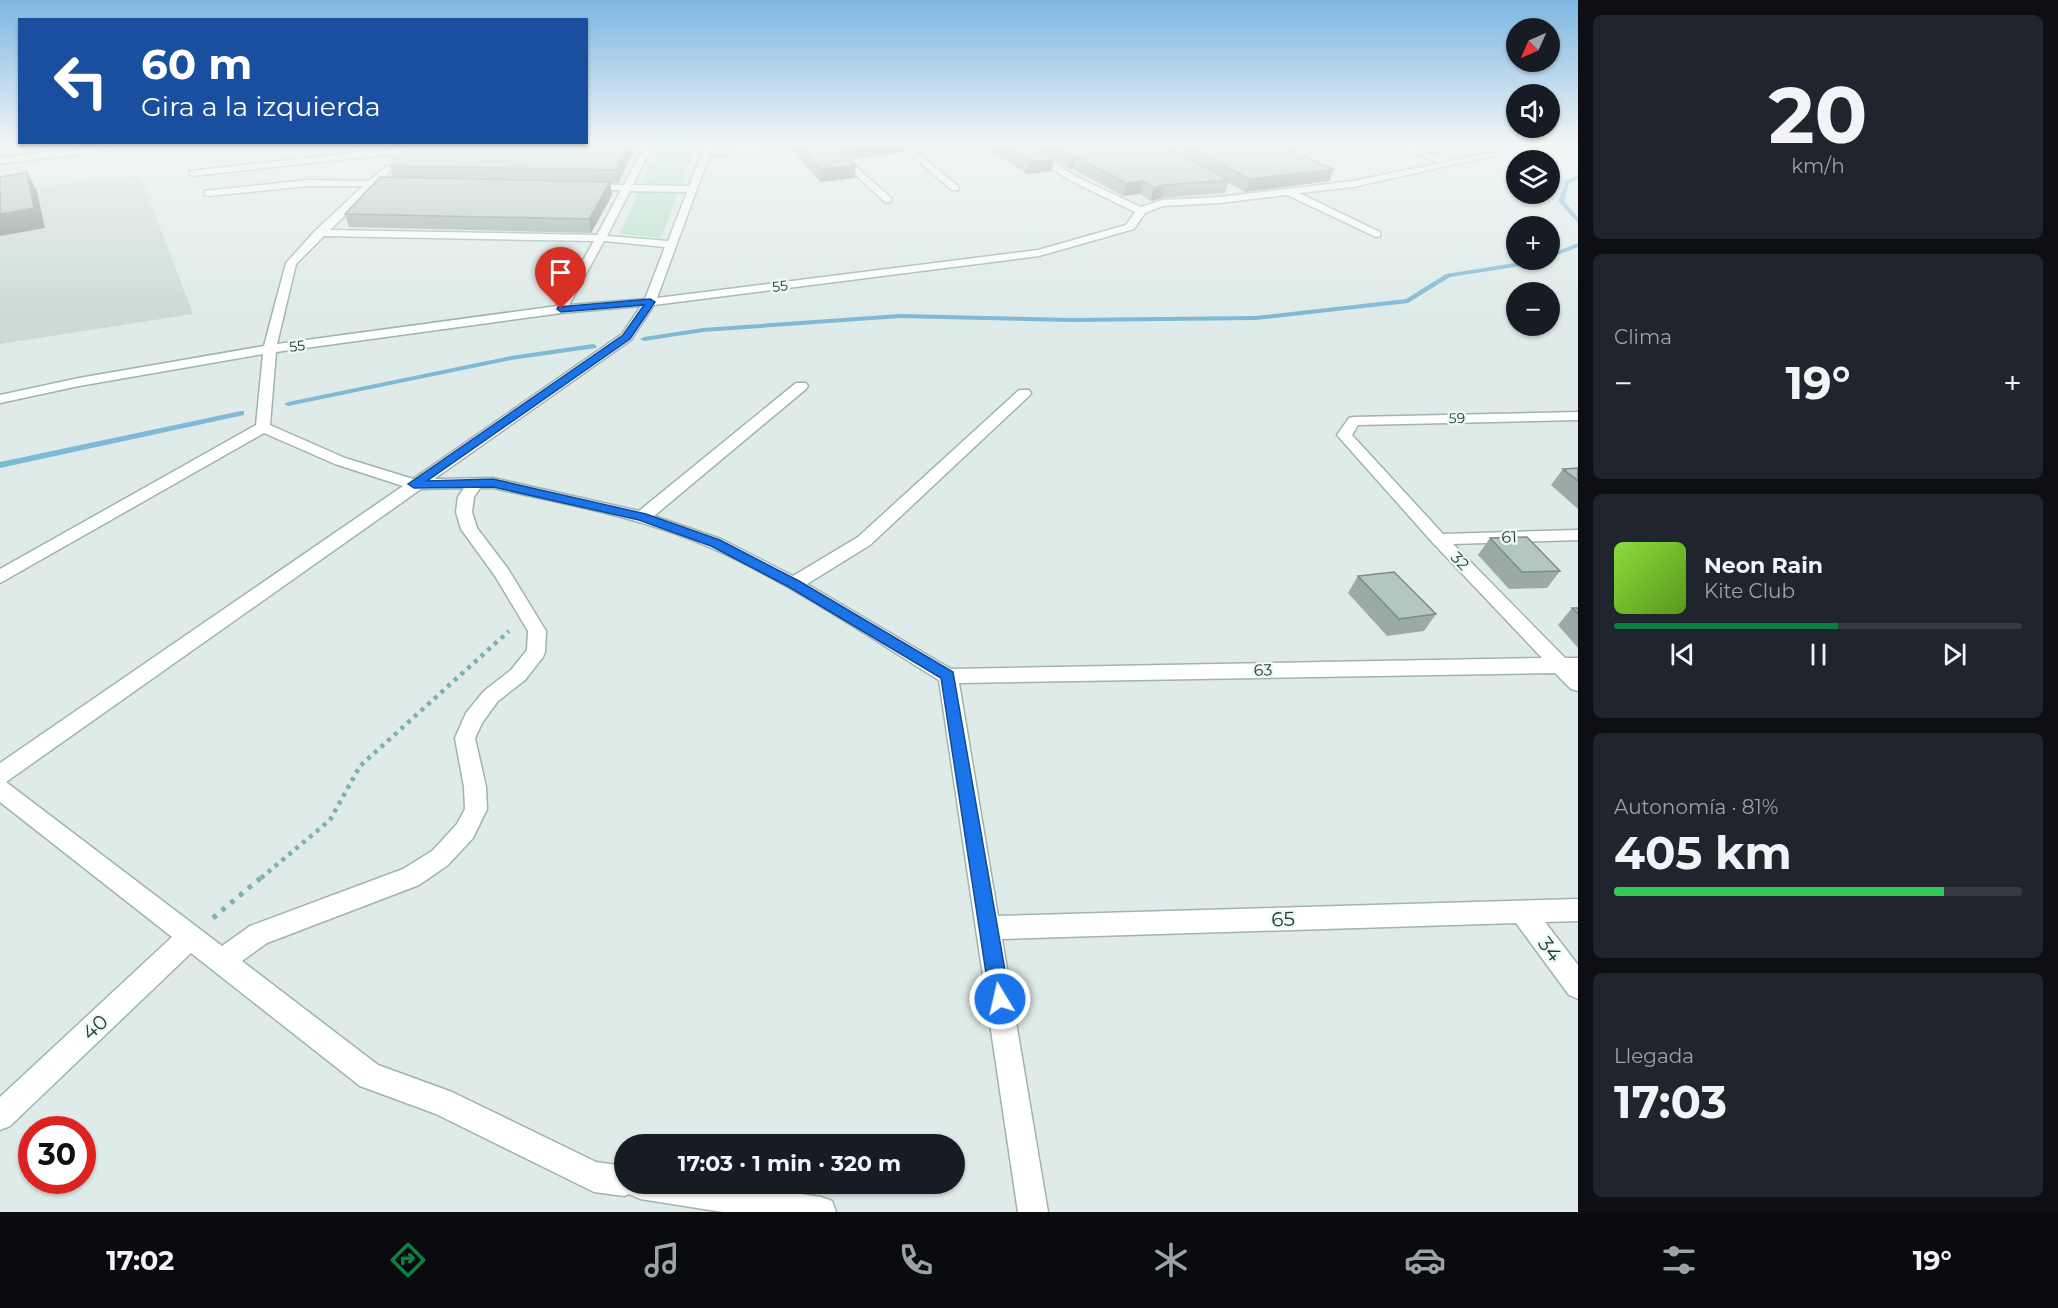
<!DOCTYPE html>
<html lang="es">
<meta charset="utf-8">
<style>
body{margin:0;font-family:Montserrat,sans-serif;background:#20242c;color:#f1f3f6;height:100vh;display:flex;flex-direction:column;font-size:22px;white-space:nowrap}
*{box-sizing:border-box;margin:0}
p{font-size:20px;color:#9ea1a6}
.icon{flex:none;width:33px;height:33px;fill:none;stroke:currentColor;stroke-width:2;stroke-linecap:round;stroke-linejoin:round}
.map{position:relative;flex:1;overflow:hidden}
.side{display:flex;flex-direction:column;gap:15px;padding:15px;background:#0d0f14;width:480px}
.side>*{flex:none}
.banner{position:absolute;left:18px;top:18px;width:570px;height:126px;border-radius:0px;box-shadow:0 2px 4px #0004;background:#1a4fa0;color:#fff;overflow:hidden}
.needle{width:39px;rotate:225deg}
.controls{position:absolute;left:1506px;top:18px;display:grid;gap:12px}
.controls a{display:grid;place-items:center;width:54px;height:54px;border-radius:50%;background:#171b24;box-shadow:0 2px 4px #0004;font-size:30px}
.speed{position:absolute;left:18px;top:1116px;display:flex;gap:12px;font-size:30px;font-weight:700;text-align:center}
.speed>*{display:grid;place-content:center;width:78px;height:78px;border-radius:50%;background:#171b24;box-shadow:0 2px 4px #0004;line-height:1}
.speed .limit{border:9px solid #d22;background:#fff;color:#111}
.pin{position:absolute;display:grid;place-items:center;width:51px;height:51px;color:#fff;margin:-62px -26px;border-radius:50% 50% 50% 0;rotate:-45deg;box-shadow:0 0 6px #0007}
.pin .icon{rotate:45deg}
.me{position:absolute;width:66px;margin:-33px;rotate:351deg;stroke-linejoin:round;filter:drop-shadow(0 0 4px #0008)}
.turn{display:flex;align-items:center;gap:21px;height:126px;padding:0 24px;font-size:27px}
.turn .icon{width:78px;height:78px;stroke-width:2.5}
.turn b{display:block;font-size:42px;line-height:51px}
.big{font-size:45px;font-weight:700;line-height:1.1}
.side .tile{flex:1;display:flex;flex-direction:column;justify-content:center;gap:9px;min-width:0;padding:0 21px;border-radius:9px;background:#20242c}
.side .dial{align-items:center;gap:0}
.dial b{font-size:78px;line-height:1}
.song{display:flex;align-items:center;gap:18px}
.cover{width:72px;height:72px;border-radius:9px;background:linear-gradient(135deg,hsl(90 70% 55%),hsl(90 70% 35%))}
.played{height:6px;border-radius:3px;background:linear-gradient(90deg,#0b8043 55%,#363941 55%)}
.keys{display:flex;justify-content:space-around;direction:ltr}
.heat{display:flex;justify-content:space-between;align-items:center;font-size:33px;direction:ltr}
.charge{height:9px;border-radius:4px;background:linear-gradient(90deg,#34c759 81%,#363941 0)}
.trip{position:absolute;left:614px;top:1134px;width:351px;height:60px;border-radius:30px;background:#171b24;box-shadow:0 2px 4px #0004;font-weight:700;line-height:60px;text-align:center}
.tabs{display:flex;height:96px;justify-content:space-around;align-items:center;background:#090b0e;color:#9ea1a6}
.tabs .icon{width:42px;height:42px}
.tabs .current{color:#0b8043}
.tabs b{font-size:27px;color:#f1f3f6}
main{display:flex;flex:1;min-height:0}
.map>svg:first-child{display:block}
.built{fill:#ccdbd7}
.green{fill:#b4dfc7}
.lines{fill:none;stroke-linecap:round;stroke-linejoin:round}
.stream{fill:#80b9d6;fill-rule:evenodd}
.minor-casing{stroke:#a1b3b0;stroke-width:3}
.path-far1{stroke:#7bb2aa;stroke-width:4.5;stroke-dasharray:4 5;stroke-linecap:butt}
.path{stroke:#7bb2aa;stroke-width:5;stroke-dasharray:4.5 7;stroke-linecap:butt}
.minor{fill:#fff;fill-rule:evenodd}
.wall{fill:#9aaaa6;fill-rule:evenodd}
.shaded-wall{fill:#7d8b87}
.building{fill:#b3c6c1;stroke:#7d8b87;stroke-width:1.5}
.route{fill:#1a73e8;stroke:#114b97;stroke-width:1.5}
.labels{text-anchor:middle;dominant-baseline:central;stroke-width:5;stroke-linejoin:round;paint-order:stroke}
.far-street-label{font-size:14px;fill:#1e3c39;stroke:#eef8f5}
.street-label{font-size:16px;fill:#1e3c39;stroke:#eef8f5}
.near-street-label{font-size:20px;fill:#1e3c39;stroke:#eef8f5}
</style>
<main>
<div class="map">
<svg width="1578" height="1212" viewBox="0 0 1578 1212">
<rect width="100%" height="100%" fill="#deebe8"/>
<!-- built -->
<path class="built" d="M140,175l53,139 -193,30v-153z"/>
<!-- green -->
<path class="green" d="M659,143h38l-36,95 -41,-4z"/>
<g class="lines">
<!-- stream -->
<path class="stream" d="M1578,176v4l-9,3 -5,18 14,16v6l-20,-22 7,-20z
M1578,243v4l-28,11v-4z
M1534,260h8l-14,5 -78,12 -42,26 -152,17 -185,2 -171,-4 -197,14 -59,9 -4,-2 4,-2 59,-9 197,-14 171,4 185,-2 150,-17 40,-25z
M593,344l4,2 -1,2 -85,12 -223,46 -4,-2 4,-2 223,-46z
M241,411h3v4l-244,53v-6z"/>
<defs>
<path id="minor" d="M127,143h25l-4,3 -148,18v-6z
M412,143h9l-41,38h18l5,3 -2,2 -27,1 -44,43 267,5 24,-45h-33l-5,-3 5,-3 36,1 19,-37h-35l-3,-1v-4h49l-21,42 56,1 17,-43h8l-3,8 74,-8h28l-4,3 -100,10 -52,142 381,-48 88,-25 9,-13 -64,-31 -60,-38h10l56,34 64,30 21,-7 57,-3 134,-16 87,-18 -51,-20h12l50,18 84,-18h16l-198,44 -54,6 81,39v4l-4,1 -89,-42 -68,8 -56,3 -18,7 -11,16 -95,27 -385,49 -23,35 -197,139 59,-1 146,33 157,-128h10l2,3 -2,3 -152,127 67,23 72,37 65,-39 161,-147h10l2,3 -2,3 -159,149 -63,39 144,85 591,-11 -109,-115 -96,-108 12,-17 5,-1 224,-5v8l-220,5 -6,10 91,99 135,-4v10l-125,4 112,114h13v33l-7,-2 -16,-16 -596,10 39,233 580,-17v22l-33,1 33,43v34l-9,-4 -53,-72 -514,16 46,273h-30l-79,-532c-75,-46 -150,-98 -230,-133 -68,-30 -144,-43 -216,-59h-13l-6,9 -2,15 5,16 31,41 38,62 -1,21 -2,5 -18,23 -27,21 -16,22 -7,15 11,49 1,22 -14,29 -25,27 -29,20 -152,58 -25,18 136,104 74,27 144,70 28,4v18h111l86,13 11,4 4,11h-113l-83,-13 -11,-5 -5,2 -30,-4 -158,-78 -76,-28 -169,-133 -181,173 -10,4v-33l172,-160 -172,-135v-39l403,-277 -68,-22 -71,-31 -264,150v-14l256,-144 7,-71 -184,32 -79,17v-8l79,-17 185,-32 22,-83 29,-32 48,-45h-55l-100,10 -3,-1v-4l103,-11 61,1 32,-28 -208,23 -3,-1v-4l218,-24zM630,191l57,1 -19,49 -61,-5zM324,236l270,5 -37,65 -280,38 19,-80zM604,241l61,6 -20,52 -76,6zM641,306l-19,28 -209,145 -68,-21 -75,-33 6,-73 285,-39zM464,488l-6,9 -2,15 5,17 34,47 33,55 -1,19 -16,20 -27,21 -18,22 -11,25 9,49 1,22 -8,15 -25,27 -29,18 -153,57 -28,20 -216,-164 415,-293z
M821,143h9l61,55v4h-6z
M897,143h9l52,43v4h-6z"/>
</defs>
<!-- minor casing -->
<use href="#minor" class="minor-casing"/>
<!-- path-far1 -->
<path class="path-far1" d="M261,878l69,-58 30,-54 149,-135"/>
<!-- path -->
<path class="path" d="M213,918l50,-42"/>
<!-- minor -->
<use href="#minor" class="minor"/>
</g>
<!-- wall -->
<path class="wall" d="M412,143h221l1,7 -16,33h-8l2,12 -21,38 -242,-6 -4,-13 48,-37 -3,-11z
M793,143h38l24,35 -35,4 -27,-31z
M833,143h72l-1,9 -53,7z
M910,143h278l-1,3 142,35 -84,11 -17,-9 -3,10 -63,5 -11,3 -11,-7 -17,2 -50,-27h-4l-15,-9 -2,11 -25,3 -51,-31 -58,7zM1183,148l-2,8 -10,-6z
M1578,468v41l-27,-24 12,-16z
M1490,538l70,33 -13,17 -38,1 -31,-34z
M1358,576l78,38 -12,17 -37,5 -39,-43z
M1572,608h6v40l-20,-23z"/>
<!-- shaded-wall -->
<path class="shaded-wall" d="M630,143h3l1,7 -16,33 -2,-13z
M879,143h26l-1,9 -53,7v-12z
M919,143h57l-58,7z
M1167,143h21l-2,4 -2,-1 -1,2 -18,3z
M1071,157h5l-3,12h-4z
M1054,159l-2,12 -25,3 2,-12z
M856,166l-1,12 -35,4v-13z
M1334,169l-5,12 -84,11 5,-13z
M27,172l10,19 8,37 -45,8v-22z
M1143,181l-3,13 -17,2 3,-13z
M610,182l2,13 -21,38 -2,-14z
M1165,185l-3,13 -11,3 3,-13z"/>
<!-- building -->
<path class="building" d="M412,143h218l-14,27 -226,-4z
M797,143h34l25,23 -36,3z
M847,143h32l-28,4z
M997,143h32l25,16 -25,3z
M1047,143h111l71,37 -64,5 -11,3 -11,-7 -17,2 -50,-26h-5z
M1229,143h43l62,26 -84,10 -66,-33z
M27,172l7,36 -34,6v-37z
M380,177l230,5 -21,37 -244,-5z
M1578,468v13l-15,-12z
M1527,537l33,34 -38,1 -32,-34z
M1394,572l42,42 -37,5 -41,-43z
M1572,608h6v6z"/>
<!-- sky -->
<linearGradient id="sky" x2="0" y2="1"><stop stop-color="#7eb6e1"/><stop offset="0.46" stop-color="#f0f6f5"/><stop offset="1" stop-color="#f0f6f5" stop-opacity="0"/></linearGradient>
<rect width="1578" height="313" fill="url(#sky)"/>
<!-- route -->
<path class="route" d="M650,299l5,3 -25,37 -203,142 66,-2 153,35 74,26 79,41 154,91 57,327 -3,7 -7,3 -7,-3 -3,-7 -49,-321 -152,-91 -78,-41 -72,-26 -146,-33 -79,1 -6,-4 215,-149 21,-30 -83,7 -4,-3 1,-2z"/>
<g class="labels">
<!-- far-street labels -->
<g class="far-street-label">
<text transform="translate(780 286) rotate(-7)">55</text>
<text transform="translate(297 346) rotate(-8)">55</text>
<text transform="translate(1457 418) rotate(-1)">59</text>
</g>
<!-- street labels -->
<g class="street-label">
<text transform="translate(1509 537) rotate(-2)">61</text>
<text transform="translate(1460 561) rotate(46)">32</text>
<text transform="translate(1263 670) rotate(-1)">63</text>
</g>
<!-- near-street labels -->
<g class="near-street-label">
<text transform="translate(1283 919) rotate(-2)">65</text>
<text transform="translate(1550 949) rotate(53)">34</text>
<text transform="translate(95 1027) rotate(-43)">40</text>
</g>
</g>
</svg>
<div class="controls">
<a><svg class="needle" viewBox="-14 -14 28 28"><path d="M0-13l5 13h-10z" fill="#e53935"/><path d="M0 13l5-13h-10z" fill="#9ea1a6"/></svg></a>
<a><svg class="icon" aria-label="sound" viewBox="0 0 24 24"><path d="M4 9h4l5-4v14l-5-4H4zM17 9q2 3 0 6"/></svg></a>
<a><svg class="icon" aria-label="layers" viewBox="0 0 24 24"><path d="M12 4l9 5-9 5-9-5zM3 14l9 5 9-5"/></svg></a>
<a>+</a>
<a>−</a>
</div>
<div class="speed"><div class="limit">30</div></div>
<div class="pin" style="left:561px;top:309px;background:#d93025"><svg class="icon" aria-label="arrive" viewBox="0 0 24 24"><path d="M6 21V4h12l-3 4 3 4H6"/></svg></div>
<svg class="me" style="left:1000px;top:999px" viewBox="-20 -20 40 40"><circle r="17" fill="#1a73e8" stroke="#fff" stroke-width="3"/><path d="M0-11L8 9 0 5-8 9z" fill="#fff"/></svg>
<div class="trip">17:03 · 1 min · 320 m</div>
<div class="banner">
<div class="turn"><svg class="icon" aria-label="left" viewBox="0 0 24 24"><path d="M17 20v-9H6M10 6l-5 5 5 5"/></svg><div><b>60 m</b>Gira a la izquierda</div></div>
</div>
</div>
<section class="side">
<div class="tile dial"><b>20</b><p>km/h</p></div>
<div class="tile"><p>Clima</p>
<div class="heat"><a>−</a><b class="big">19°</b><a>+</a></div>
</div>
<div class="tile">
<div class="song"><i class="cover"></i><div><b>Neon Rain</b><p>Kite Club</p></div></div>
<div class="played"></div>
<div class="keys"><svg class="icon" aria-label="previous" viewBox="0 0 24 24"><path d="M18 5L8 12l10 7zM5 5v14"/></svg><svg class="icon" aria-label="pause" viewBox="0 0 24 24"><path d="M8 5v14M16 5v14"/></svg><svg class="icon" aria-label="next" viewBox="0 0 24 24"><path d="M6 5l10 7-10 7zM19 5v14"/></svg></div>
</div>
<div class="tile"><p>Autonomía · 81%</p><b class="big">405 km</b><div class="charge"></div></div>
<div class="tile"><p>Llegada</p><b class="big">17:03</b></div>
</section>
</main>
<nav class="tabs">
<b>17:02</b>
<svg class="icon current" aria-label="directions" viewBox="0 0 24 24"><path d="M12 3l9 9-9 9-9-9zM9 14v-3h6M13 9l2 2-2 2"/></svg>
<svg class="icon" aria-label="music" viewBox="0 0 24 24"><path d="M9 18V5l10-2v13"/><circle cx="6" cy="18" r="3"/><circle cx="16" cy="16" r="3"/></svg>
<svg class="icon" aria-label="phone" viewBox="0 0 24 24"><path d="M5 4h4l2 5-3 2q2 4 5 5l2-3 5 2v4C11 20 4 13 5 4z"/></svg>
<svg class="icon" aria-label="climate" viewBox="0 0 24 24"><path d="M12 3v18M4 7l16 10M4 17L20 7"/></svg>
<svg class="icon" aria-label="car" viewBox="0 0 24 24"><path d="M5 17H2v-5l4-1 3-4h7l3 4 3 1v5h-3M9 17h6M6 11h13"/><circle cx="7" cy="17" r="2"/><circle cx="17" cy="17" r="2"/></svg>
<svg class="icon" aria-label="filters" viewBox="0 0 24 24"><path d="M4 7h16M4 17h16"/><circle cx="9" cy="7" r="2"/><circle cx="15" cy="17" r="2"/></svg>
<b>19°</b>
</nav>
